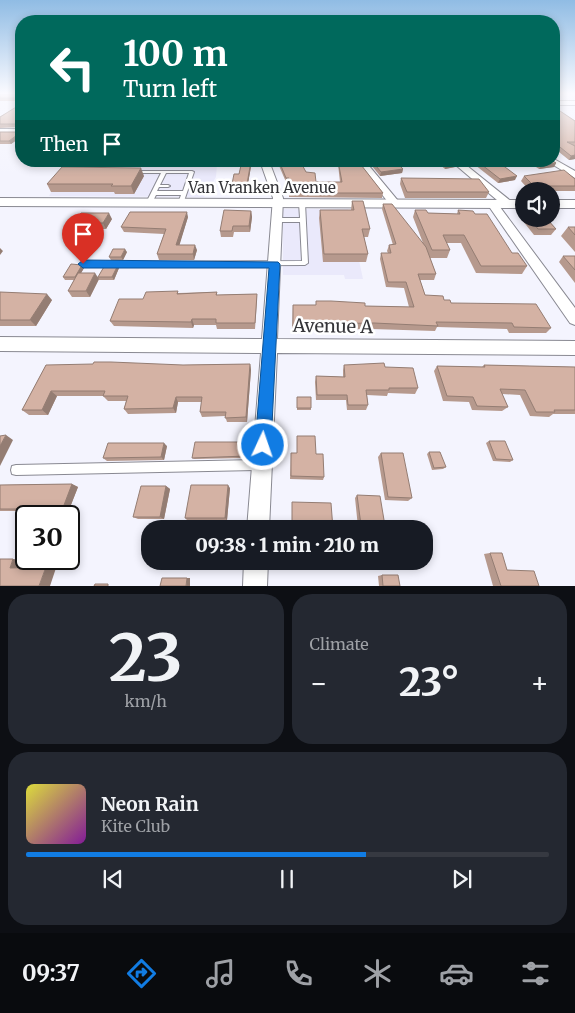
<!DOCTYPE html>
<meta charset="utf-8">
<style>
body{margin:0;font-family:Merriweather,serif;background:#242831;color:#f1f3f6;height:100vh;display:flex;flex-direction:column;font-size:19px;white-space:nowrap}
*{box-sizing:border-box;margin:0}
p{font-size:16px;color:#9ea1a6}
.icon{flex:none;width:28px;height:28px;fill:none;stroke:currentColor;stroke-width:2;stroke-linecap:round;stroke-linejoin:round}
.map{position:relative;height:586px;overflow:hidden}
.drawer{display:flex;flex-direction:column;gap:8px;padding:8px;background:#0d0f14;flex:1}
.drawer>*{flex:none}
.hud{position:absolute;left:15px;top:15px;width:545px;height:152px;border-radius:20px;box-shadow:0 2px 8px #0003;background:#00695c;color:#fff;overflow:hidden}
.fabs{position:absolute;left:515px;top:182px;display:grid;gap:10px}
.fabs a{display:grid;place-items:center;width:45px;height:45px;border-radius:50%;background:#171b24;box-shadow:0 2px 8px #0003;font-size:25px}
.speed{position:absolute;left:15px;top:505px;display:flex;gap:10px;font-size:25px;font-weight:700;text-align:center}
.speed>*{display:grid;place-content:center;width:65px;height:65px;border-radius:50%;background:#171b24;box-shadow:0 2px 8px #0003;line-height:1}
.speed .limit{border:2px solid #111;border-radius:8px;background:#fff;color:#111}
.pin{position:absolute;display:grid;place-items:center;width:42px;height:42px;color:#fff;margin:-51px -21px;border-radius:50% 50% 50% 0;rotate:-45deg;box-shadow:0 0 5px #0007}
.pin .icon{rotate:45deg}
.me{position:absolute;width:55px;margin:-28px;rotate:3deg;stroke-linejoin:round;filter:drop-shadow(0 0 4px #0008)}
.turn{display:flex;align-items:center;gap:18px;height:105px;padding:0 25px;font-size:22px}
.turn .icon{width:65px;height:65px;stroke-width:2.5}
.turn b{display:block;font-size:35px;line-height:42px}
.then{display:flex;align-items:center;height:48px;padding:0 25px;background:#0003;gap:10px;font-size:19px}
.big{font-size:38px;font-weight:800;line-height:1.1}
.drawer .widget{flex:1;display:flex;flex-direction:column;justify-content:center;gap:8px;min-width:0;padding:0 18px;border-radius:20px;background:#242831}
.drawer .dial{align-items:center;gap:0}
.dial b{font-size:65px;line-height:1}
.song{display:flex;align-items:center;gap:15px}
.cover{width:60px;height:60px;border-radius:8px;background:linear-gradient(135deg,hsl(60 70% 55%),hsl(290 70% 35%))}
.played{height:5px;border-radius:2px;background:linear-gradient(90deg,#117ce3 65%,#363941 65%)}
.keys{display:flex;justify-content:space-around;direction:ltr}
.heat{display:flex;justify-content:space-between;align-items:center;font-size:28px;direction:ltr}
.drawer .tiles{flex:1;display:grid;gap:8px;grid-template-columns:1fr 1fr}
.widget:last-child{grid-column:span 2}
.trip{position:absolute;left:141px;top:520px;width:292px;height:50px;border-radius:20px;background:#171b24;box-shadow:0 2px 8px #0003;font-weight:800;line-height:50px;text-align:center}
.tabs{display:flex;height:80px;justify-content:space-around;align-items:center;background:#090b0e;color:#9ea1a6}
.tabs .icon{width:35px;height:35px}
.tabs .current{color:#117ce3}
.tabs b{font-size:22px;color:#f1f3f6}
.map>svg:first-child{display:block}
.built{fill:#eae9fb}
.lines{fill:none;stroke-linecap:round;stroke-linejoin:round}
.lane-casing{stroke:#898992;stroke-width:2}
.street-casing{stroke:#898992;stroke-width:2}
.secondary-casing{stroke:#898992;stroke-width:2}
.lane{fill:#fff;fill-rule:evenodd}
.street{fill:#fff;fill-rule:evenodd}
.secondary{fill:#fff;fill-rule:evenodd}
.wall{fill:#b6998d}
.shaded-wall{fill:#947d73}
.building{fill:#d4b2a4;stroke:#947d73}
.route{fill:#117ce3;stroke:#0b5194}
.labels{text-anchor:middle;dominant-baseline:central;stroke-width:5;stroke-linejoin:round;paint-order:stroke}
.far-street-label{font-size:15px;fill:#353539;stroke:#fff}
.street-label{font-size:18px;fill:#353539;stroke:#fff}
</style>
<div class="map">
<svg width="575" height="586" viewBox="0 0 575 586">
<rect width="100%" height="100%" fill="#f4f4fe"/>
<!-- built -->
<path class="built" d="M217,165l-1,12 -12,20 -155,-1 9,-16 13,-11z
M283,209h65l15,70h-18l-1,-4h-61z"/>
<g class="lines">
<defs>
<path id="lane" d="M132,171h60l2,1 -11,32 -2,1 -3,-2 3,-8h-25l-4,8 -3,2 -3,-2 15,-30h-27l-2,-1zM166,173h23l-6,18h-26l2,-4h9l2,-1 -2,-1h-8z
M302,201l3,2 3,60 -3,2 -222,1 -3,-2 3,-2 219,-1 -2,-39h-23l-3,-2 3,-2h23l-1,-15z
M260,460l4,1 1,4 -1,4 -4,1 -244,5 -4,-1 -1,-4 1,-4 4,-1z"/>
<path id="street" d="M554,101h21v4h-21z
M0,129h21v4h-21z
M554,159l21,12v7l-25,-15 -1,-2h5z
M260,161h9l14,37 -6,141 298,2v14l-298,-2 -8,176h-22l14,-176 -261,-2v-14l262,2 11,-141z
M356,161h9l34,41 1,2 -1,2h-8z
M451,161h10l51,41 1,2 -1,2h-8z
M493,202l4,1 78,105v17l-5,-2 -82,-118z
M244,561h24l-1,25h-24z"/>
<path id="secondary" d="M0,198l524,2v8l-524,-2z
M551,200h24v8h-24z"/>
</defs>
<!-- lane casing -->
<use href="#lane" class="lane-casing"/>
<!-- street casing -->
<use href="#street" class="street-casing"/>
<!-- secondary casing -->
<use href="#secondary" class="secondary-casing"/>
<!-- lane -->
<use href="#lane" class="lane"/>
<!-- street -->
<use href="#street" class="street"/>
<!-- secondary -->
<use href="#secondary" class="secondary"/>
</g>
<!-- wall -->
<path class="wall" d="M0,94h21v7h-21z
M21,104v33l-10,7h-11v-12h19l2,-2 -1,-3 -20,1v-11z
M554,107l21,14v25h-1h1v13l-6,1 -15,-12z
M242,161h10l-5,28h-2l-1,6h-12l-1,-6 8,-15z
M277,161h23l6,11 10,10h24l-2,-18h-8l-2,-3h30l25,32 -1,5 -93,-1v-15h-3z
M368,161h87v6l-10,2 -7,-6 -7,1 -2,-2 -28,4 2,3 -1,4 -22,3z
M470,161h27l18,19 -17,3z
M527,161h26l3,2 -2,4 -15,2z
M144,176l-10,18h-19l-1,-2h-63l-4,-8z
M524,176l51,3v12h-31l-15,-1 -8,-9z
M401,178l88,14 -3,6h-81l-5,-14z
M352,201l18,28 -2,8h-4l4,17 -2,8h-43l-4,-44 1,-8h31z
M383,204l40,39 -10,-26 2,-7 13,3 29,1 1,-4 17,4 37,39 15,13 -5,8 -46,-1 -15,-30h-15l4,7 -3,8h-17l6,16 -2,6h-14l5,15 19,5 7,3 100,25 -5,5h-37l-2,-4 -70,-2 -2,4 -63,-2 -63,1v2h-17l1,-27h23v-4l49,5 44,1 -5,-19 -18,-1 -6,-28 1,-6h7l-1,-2 2,-6h4l-11,-36z
M523,210h1v9h23l9,10 -5,6h-17l-15,-19z
M251,211l1,6 -2,15h-16l-1,5h-12l-1,-6z
M188,217l-9,28 18,5 -3,10h-35l-2,-6 7,-20 -40,-2 -3,-5z
M112,219l-6,10h-29l-3,-6z
M568,227h7v25l-14,-16z
M127,252l-4,8h-12l-2,-3z
M563,256h12v27l-16,-21z
M82,265l2,3 -3,5 17,4 20,-12 1,3 -5,12h-15v-1l-9,18h-18l-4,-6 6,-11h-9l-2,-3z
M178,291v2l39,-1v3l40,-1v6l-2,29h-38l-1,-4h-22l-1,3 -79,-2 -4,-5z
M0,292l52,8 -16,26h-36z
M250,364l1,6 -4,52h-20l-2,-6 -23,1 -2,-5 2,-10h-24l-2,11 -48,1 -4,-5 2,-8h-18l-5,-5h-46l-9,19h-19l-7,-5 24,-45h137z
M344,365l41,2 33,21 -3,6 -27,-1 -1,3 -20,-1 1,10 -2,5h-19l-1,-10h-30l-1,-18 1,-6 27,1v-7z
M484,365l91,2v47h-22l-4,3 -19,-1 -10,-21 -18,-1 6,13 -6,4 -30,-1 -3,-8 -26,-1 -9,-30 3,-5 45,1z
M297,397l14,11v2h-14z
M489,441l24,19 -3,2 -17,-1 -7,-18z
M248,444l-1,14 -53,1 -2,-1z
M167,446l-3,14 -57,1 -4,-3z
M429,452l17,15 -3,2 -11,1 -5,-16z
M291,453l25,1 8,23 -1,3 -33,-1z
M381,453l31,45 -4,3 -23,-1 -7,-43z
M72,484l6,3 -11,28h-21l-7,-2 1,-2h-40v-26z
M166,486l4,3 -6,30h-26l-5,-2z
M230,488l-3,32 -39,1 -3,-3z
M357,495l28,31 -3,2 -24,-1 -3,-29z
M490,553l17,17 32,16h-46l-9,-32z
M382,575l18,11h-21l-1,-10z"/>
<!-- shaded-wall -->
<path class="shaded-wall" d="M21,132v5l-10,7 -2,-3z
M575,155v4l-6,1 2,-4z
M251,161h1l-5,28v-5z
M407,161h22v1l-33,5 1,-4z
M432,161h7l-1,2 -7,1z
M457,163l-2,4 -10,2 1,-5z
M556,163l-2,4 -15,2 3,-4z
M141,168l3,8 -10,18 -3,-8z
M403,169l-1,4 -22,3 1,-4z
M517,176l-2,4 -17,3 2,-4z
M286,178h3v4h-3z
M251,211l1,6 -2,15 -1,-6z
M187,212l1,5 -10,33 -2,-5z
M109,213l3,6 -6,10 -3,-6z
M195,245l2,5 -3,10 -1,-6z
M0,248l3,3 -3,4z
M125,249l2,3 -4,8 -2,-3z
M82,265l2,3 -7,12 -2,-3z
M118,265l1,3 -5,12 -2,-3z
M95,273l4,6 -9,18 -4,-6z
M47,294l5,6 -16,26 -6,-6z
M192,319l2,6 -1,3 -2,-6z
M250,364l1,6 -4,52 -1,-5z
M51,391l6,5 -9,19 -6,-5z
M176,397l2,5 -2,11 -3,-5z
M6,435l7,5 -13,26v-20z
M164,443l3,3 -3,14 -3,-3z
M72,484l6,3 -11,28 -6,-2z
M228,485l2,3 -3,32 -2,-2z
M166,486l4,3 -6,30 -4,-2z
M13,559l12,1 -4,9 -11,-1z
M46,567l10,1 -6,18h-11z
M187,578h3v8h-4z"/>
<!-- building -->
<path class="building" d="M0,94h21v4h-21z
M21,104v28l-12,9h-9v-9h19l2,-2 -2,-6h-19v-7z
M554,107l21,14v21h-8l8,4v9l-4,1 -16,-13 -1,2z
M242,161h9l-4,23h-2l-1,5h-13l3,-15h5z
M279,161h21l6,11 9,1 1,9h26l-4,-21h20l25,32h-94v-15h-3z
M372,161h35l-10,2 6,6 -22,3z
M443,161h12l2,2 -11,1z
M477,161h20l20,15 -17,3z
M535,161h18l3,2 -14,2z
M62,167l79,1 -10,18h-20l2,-2h-66z
M564,170l11,9v7h-27l-15,-1 -9,-9z
M401,178l78,1 10,13h-82z
M352,201h11l7,28h-8l6,25h-44l-4,-44h34z
M383,204h9l34,43 10,27h-18l7,21 18,1 1,4h6l1,3 85,1 15,24 -37,-1 -2,-4 -76,-1 2,4 -64,-3 -65,1v3l-16,-1v-21h23v-4h15l34,2v3l49,1 -8,-25h-18l-7,-29h10l-2,-8 7,-1z
M224,210l27,1 -2,15h-16l-1,5h-12z
M415,210h11l2,3 32,1 -2,-4 15,1 2,3h12l25,39h6l9,13h-46l-17,-31h-21l7,15h-18z
M130,212h57l-11,33h19l-2,9h-36l9,-25 -45,-2z
M81,213h28l-6,10h-29z
M530,219h17l9,10h-18z
M568,227h7v8z
M113,249h12l-4,8h-12z
M563,256h12v14z
M71,264l11,1 -7,12h-12z
M105,265h13l-6,12h-14z
M78,273h17l-9,18h-18z
M178,291l-1,3 40,-2 -1,3 41,-1 -2,29h-39v-4h-24l-1,3 -81,-1 9,-22h24l3,-7z
M0,292l47,2 -17,26h-30z
M94,362h17l72,3 67,-1 -4,53 -21,1 1,-6h-26l2,-15h-26l-3,11 -49,1 4,-13h-25l2,-5h-54l-9,19h-20l24,-45 47,-1z
M384,363l1,4 28,1 5,20h-29v2h-23l2,15h-20l-1,-10h-30l-1,-19 29,1 -1,-12z
M484,365l91,2v43h-21l1,2h-19l-11,-22 -25,-1 8,18 -31,-1 -4,-9 -26,-1 -10,-30 48,1z
M297,397h14v11h-14z
M6,435l-6,11v-10z
M297,436h18l1,18h7l1,23 -33,-1v-23h6z
M489,441h16l8,19 -17,-1z
M195,442h52l-1,14 -54,2z
M108,443h56l-3,14 -58,1z
M429,452h11l6,15 -12,1z
M381,453h22l9,45 -24,-1z
M72,484l-11,29h-22l2,-4h-41v-24z
M191,485h37l-3,33h-40z
M141,486h25l-6,31h-27z
M357,495l23,1 5,30 -24,-1z
M292,502l39,1 2,26h-41z
M490,553h12l5,17 27,1 5,15h-38z
M0,559h13l-3,9 36,-1 -7,19h-39z
M382,575h16l2,11h-17z
M162,578h25l-1,8h-26z
M95,584h13v2h-14z"/>
<!-- sky -->
<linearGradient id="sky" x2="0" y2="1"><stop stop-color="#90bce4"/><stop offset="0.53" stop-color="#fafaff"/><stop offset="1" stop-color="#fafaff" stop-opacity="0"/></linearGradient>
<rect width="575" height="176" fill="url(#sky)"/>
<!-- route -->
<path class="route" d="M83,260l195,2 2,2 -9,181 -3,5 -5,3 -6,-3 -2,-5 14,-177h-186l-5,-4z"/>
<g class="labels">
<!-- far-street labels -->
<g class="far-street-label">
<text x="262" y="187">Van Vranken Avenue</text>
</g>
<!-- street labels -->
<g class="street-label">
<text transform="translate(333 326) rotate(1)">Avenue A</text>
</g>
</g>
</svg>
<div class="fabs">
<a><svg class="icon" aria-label="sound" viewBox="0 0 24 24"><path d="M4 9h4l5-4v14l-5-4H4zM17 9q2 3 0 6"/></svg></a>
</div>
<div class="speed"><div class="limit">30</div></div>
<div class="pin" style="left:83px;top:264px;background:#d93025"><svg class="icon" aria-label="arrive" viewBox="0 0 24 24"><path d="M6 21V4h12l-3 4 3 4H6"/></svg></div>
<svg class="me" style="left:263px;top:445px" viewBox="-20 -20 40 40"><circle r="17" fill="#117ce3" stroke="#fff" stroke-width="3"/><path d="M0-11L8 9 0 5-8 9z" fill="#fff"/></svg>
<div class="trip">09:38 · 1 min · 210 m</div>
<div class="hud">
<div class="turn"><svg class="icon" aria-label="left" viewBox="0 0 24 24"><path d="M17 20v-9H6M10 6l-5 5 5 5"/></svg><div><b>100 m</b>Turn left</div></div>
<div class="then">Then<svg class="icon" aria-label="arrive" viewBox="0 0 24 24"><path d="M6 21V4h12l-3 4 3 4H6"/></svg></div>
</div>
</div>
<section class="drawer">
<div class="tiles">
<div class="widget dial"><b>23</b><p>km/h</p></div>
<div class="widget"><p>Climate</p>
<div class="heat"><a>−</a><b class="big">23°</b><a>+</a></div>
</div>
<div class="widget">
<div class="song"><i class="cover"></i><div><b>Neon Rain</b><p>Kite Club</p></div></div>
<div class="played"></div>
<div class="keys"><svg class="icon" aria-label="previous" viewBox="0 0 24 24"><path d="M18 5L8 12l10 7zM5 5v14"/></svg><svg class="icon" aria-label="pause" viewBox="0 0 24 24"><path d="M8 5v14M16 5v14"/></svg><svg class="icon" aria-label="next" viewBox="0 0 24 24"><path d="M6 5l10 7-10 7zM19 5v14"/></svg></div>
</div>
</div>
</section>
<nav class="tabs">
<b>09:37</b>
<svg class="icon current" aria-label="directions" viewBox="0 0 24 24"><path d="M12 3l9 9-9 9-9-9zM9 14v-3h6M13 9l2 2-2 2"/></svg>
<svg class="icon" aria-label="music" viewBox="0 0 24 24"><path d="M9 18V5l10-2v13"/><circle cx="6" cy="18" r="3"/><circle cx="16" cy="16" r="3"/></svg>
<svg class="icon" aria-label="phone" viewBox="0 0 24 24"><path d="M5 4h4l2 5-3 2q2 4 5 5l2-3 5 2v4C11 20 4 13 5 4z"/></svg>
<svg class="icon" aria-label="climate" viewBox="0 0 24 24"><path d="M12 3v18M4 7l16 10M4 17L20 7"/></svg>
<svg class="icon" aria-label="car" viewBox="0 0 24 24"><path d="M5 17H2v-5l4-1 3-4h7l3 4 3 1v5h-3M9 17h6M6 11h13"/><circle cx="7" cy="17" r="2"/><circle cx="17" cy="17" r="2"/></svg>
<svg class="icon" aria-label="filters" viewBox="0 0 24 24"><path d="M4 7h16M4 17h16"/><circle cx="9" cy="7" r="2"/><circle cx="15" cy="17" r="2"/></svg>
</nav>
